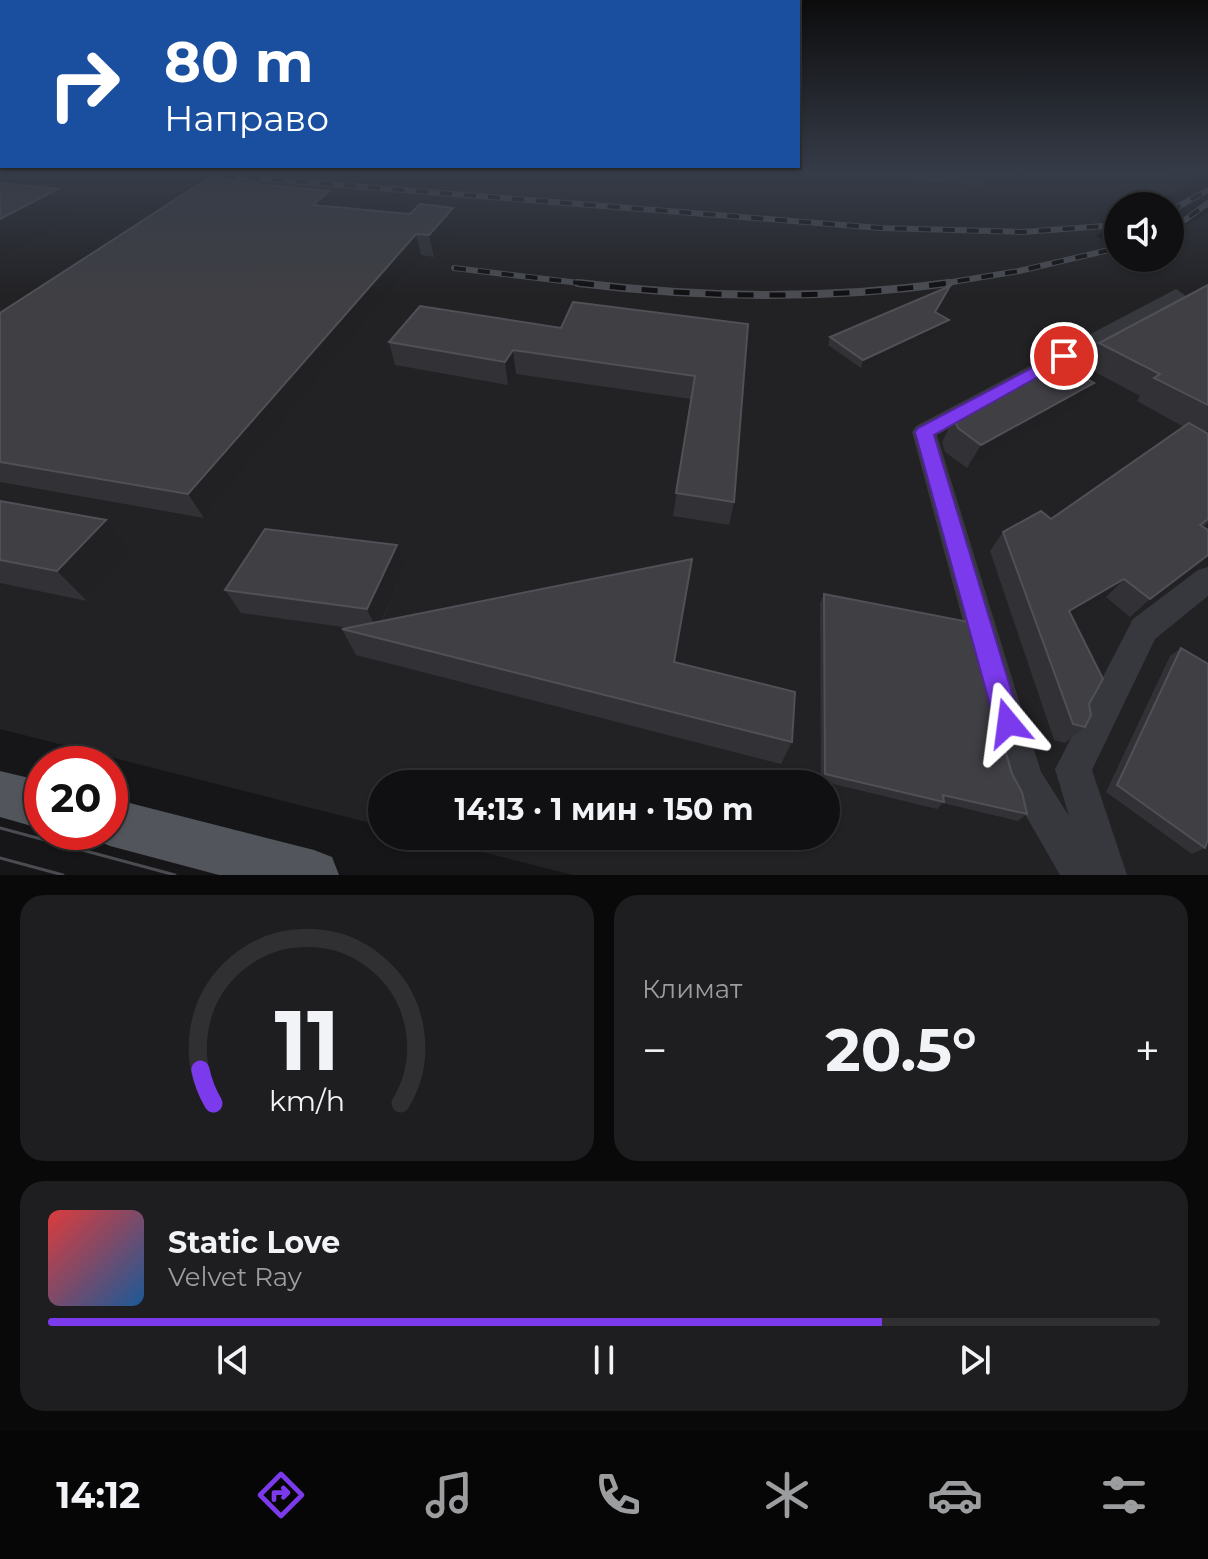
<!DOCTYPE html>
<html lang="ru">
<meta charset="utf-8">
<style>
body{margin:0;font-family:Montserrat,sans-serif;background:#1e1e20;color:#f1f3f6;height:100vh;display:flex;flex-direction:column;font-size:30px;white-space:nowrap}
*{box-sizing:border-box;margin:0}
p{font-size:26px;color:#9c9d9f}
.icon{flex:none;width:44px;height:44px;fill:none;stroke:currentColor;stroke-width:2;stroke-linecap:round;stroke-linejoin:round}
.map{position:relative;height:875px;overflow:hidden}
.sheet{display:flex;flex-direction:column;gap:20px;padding:20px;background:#09090a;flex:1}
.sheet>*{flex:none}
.guide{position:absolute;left:0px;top:0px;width:800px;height:168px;box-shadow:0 2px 6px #0004,0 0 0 2px #303032;background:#1a4fa0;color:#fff;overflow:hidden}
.tools{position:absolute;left:1104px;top:192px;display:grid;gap:16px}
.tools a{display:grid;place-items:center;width:80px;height:80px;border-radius:50%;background:#101012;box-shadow:0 2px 6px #0004,0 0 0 2px #303032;font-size:40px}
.speed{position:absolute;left:24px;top:746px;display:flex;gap:16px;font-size:40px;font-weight:700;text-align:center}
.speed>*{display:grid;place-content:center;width:104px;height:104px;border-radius:50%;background:#101012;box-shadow:0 2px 6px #0004,0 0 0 2px #303032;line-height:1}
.speed .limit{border:12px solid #d22;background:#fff;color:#111}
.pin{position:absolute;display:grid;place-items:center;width:68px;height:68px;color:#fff;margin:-34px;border:4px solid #fff;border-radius:50%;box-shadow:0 2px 8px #0007}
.me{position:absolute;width:88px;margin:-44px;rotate:344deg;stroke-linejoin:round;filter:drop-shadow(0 0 6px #0008)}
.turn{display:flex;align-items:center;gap:28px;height:168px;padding:0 32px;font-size:36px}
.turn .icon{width:104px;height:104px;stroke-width:2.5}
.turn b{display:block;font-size:56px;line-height:68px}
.big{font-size:60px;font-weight:700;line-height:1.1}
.sheet .widget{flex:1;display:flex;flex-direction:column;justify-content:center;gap:12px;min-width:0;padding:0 28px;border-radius:24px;background:#1e1e20}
.sheet .dial{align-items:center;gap:0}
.dial svg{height:208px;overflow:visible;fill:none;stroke:#303032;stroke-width:7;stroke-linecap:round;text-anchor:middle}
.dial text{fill:#f1f3f6;stroke:none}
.song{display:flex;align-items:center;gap:24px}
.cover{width:96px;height:96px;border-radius:12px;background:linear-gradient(135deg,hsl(0 70% 55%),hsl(210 70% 35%))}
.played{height:8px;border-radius:4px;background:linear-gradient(90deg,#7c3aed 75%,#303032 75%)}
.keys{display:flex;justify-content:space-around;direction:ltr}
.heat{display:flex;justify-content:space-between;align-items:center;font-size:44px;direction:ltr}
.sheet .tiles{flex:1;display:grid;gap:20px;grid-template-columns:1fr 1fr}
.widget:last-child{grid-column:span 2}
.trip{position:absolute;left:368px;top:770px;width:472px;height:80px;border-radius:40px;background:#101012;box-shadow:0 2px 6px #0004,0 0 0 2px #303032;font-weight:700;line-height:80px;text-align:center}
.tabs{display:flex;height:128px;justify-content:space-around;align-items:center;background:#060607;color:#9c9d9f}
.tabs .icon{width:56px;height:56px}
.tabs .on{color:#7c3aed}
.tabs b{font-size:36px;color:#f1f3f6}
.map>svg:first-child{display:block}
.built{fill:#222225}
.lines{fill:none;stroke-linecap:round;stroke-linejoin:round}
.minor{fill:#37383d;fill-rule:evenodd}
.major{fill:#53555c;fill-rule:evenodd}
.tram{stroke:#4a4c52;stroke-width:3}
.rail-far1-casing{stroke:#4a4c52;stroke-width:6}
.rail-casing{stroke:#4a4c52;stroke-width:8}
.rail-far1{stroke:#111113;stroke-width:4;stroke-dasharray:12;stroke-linecap:butt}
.rail{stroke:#111113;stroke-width:5;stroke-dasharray:16;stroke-linecap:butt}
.wall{fill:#323236}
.shaded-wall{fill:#212124}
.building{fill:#3f3f44;stroke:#4f5156;stroke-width:2}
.route{fill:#7c3aed;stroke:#51269a;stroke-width:2}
</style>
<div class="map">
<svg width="1208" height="875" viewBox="0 0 1208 875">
<rect width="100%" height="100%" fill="#161618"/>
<!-- built -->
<path class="built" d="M0,172h1082l85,3 25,9 -48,22h-26v16l-22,14 22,11v11h52v-25l38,-20v662h-635l-153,-39h406v-52h-444v42l-382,-97z"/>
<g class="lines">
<!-- minor -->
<path class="minor" d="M614,172h14l1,4 -12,3z
M848,172h59l73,5 7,4 -7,4 -125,-9z
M1176,289l9,6 -2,4 -246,136 104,337 28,44 -14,-47 78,-150 65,-49 10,-3v29l-53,43 -63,131 35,105h-67l-54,-94 -94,-349 4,-6z"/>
<!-- major -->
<path class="major" d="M0,771l42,10v48l-42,-12z
M110,798l204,52 18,7 7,18h-120l-109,-29 -17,-7 -3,-7h20z"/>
<!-- tram -->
<path class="tram" d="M0,828l175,47
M0,858l63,17"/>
<defs>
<path id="rail-far1" d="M177,172l703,56 143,4 95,-7
M1170,211l38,-21
M1170,231l38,-28
M454,268l142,17
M934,285l85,-14 99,-23"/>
<path id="rail" d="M578,283c124,15 247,17 371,0"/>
</defs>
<!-- rail-far1 casing -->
<use href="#rail-far1" class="rail-far1-casing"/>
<!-- rail casing -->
<use href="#rail" class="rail-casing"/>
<!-- rail-far1 -->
<use href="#rail-far1" class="rail-far1"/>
<!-- rail -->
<use href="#rail" class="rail"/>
</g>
<!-- wall -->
<path class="wall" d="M329,191l5,16 122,21 -22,29 -13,-2 -217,263 -204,-36v-169z
M1208,285v146l-2,1 2,91 -5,4 5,3v35l-12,3 -66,49 -24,-20 -34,20 17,87 -4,23 -20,16 -11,-3 -64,-189 13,-19 48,-13 133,-92 -47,-26 3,-5 -56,-30 15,-23z
M950,286l-14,26 13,8 -3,8 -85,40 -33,-23 2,-8z
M748,324l-14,178 -5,23 -56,-9 18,-117 -175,-25 -8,11 -113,-20 -6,-23 172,-14z
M1094,383l-16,24 -111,61 -22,-16 -3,-10 12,-24z
M0,501l106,19 26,30 -45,51 -87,-18z
M405,568l-23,53 293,41 117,80 -11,22 -425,-109 -14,-26 8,-1 -109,-15 -16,-23z
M824,594l188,180 15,40 -9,7 -75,-18 -6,6 -116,-28 -1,-178z
M1181,648l24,200 -13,6 -86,-62 64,-136z"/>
<!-- shaded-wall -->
<path class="shaded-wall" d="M58,189l16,26 -74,42v-38z
M329,191l6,21 -22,-7z
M453,208l3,20 -22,29 -5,-22z
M416,234l5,21 -217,263 -16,-24z
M949,320l-3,8 -85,40 2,-8z
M513,350l3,24 -8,11 -3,-23z
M1094,383l-16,24 -111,61 14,-23z
M106,520l26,30 -45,51 -30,-30z
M397,545l8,23 -28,63 -10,-22z
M1208,555v10l-12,3 -66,49 20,-18z
M1124,579l-18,18 -54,32 17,-18z"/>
<!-- building -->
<path class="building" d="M207,179l122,12 -16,14 97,9 10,-10 33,4 -24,27 -13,-1 -228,260 -188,-32v-149z
M0,183l58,6 -58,30z
M1208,285v120l-54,-27 6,-4 -61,-31z
M950,286l-15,26 14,8 -86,40 -33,-23z
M573,302l175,22 -14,178 -58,-9 19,-117 -182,-26 -8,12 -116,-20 31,-36 141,22z
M1060,364l34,19 -113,62 -23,-17 -4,-10z
M1189,423l19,11v85l-8,6 8,5v25l-58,44 -26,-20 -55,32 34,68 -14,25 2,11 -6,12 -12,-3 -70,-192 38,-21 10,8z
M0,501l106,19 -49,51 -57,-11z
M265,529l132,16 -30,64 -142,-19z
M692,559l-18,103 121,30 -3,50 -450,-113z
M824,594l145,28 43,152 10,18 5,22 -84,-19 1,7 -119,-28z
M1181,648l27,16v176l-3,8 -88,-63z"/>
<!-- sky -->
<linearGradient id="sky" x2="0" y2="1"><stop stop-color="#0c0c0d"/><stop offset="0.59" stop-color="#363c48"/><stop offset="1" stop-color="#363c48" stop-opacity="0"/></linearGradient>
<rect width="1208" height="294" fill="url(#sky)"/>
<!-- route -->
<path class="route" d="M1064,351l6,1v7l-136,76 87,288 -4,9 -9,4 -10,-4 -3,-9 -80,-291 3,-4z"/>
</svg>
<div class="tools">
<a><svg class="icon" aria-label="sound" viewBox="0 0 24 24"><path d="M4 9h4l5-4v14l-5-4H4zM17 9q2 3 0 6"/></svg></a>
</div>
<div class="speed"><div class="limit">20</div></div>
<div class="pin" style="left:1064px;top:356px;background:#d93025"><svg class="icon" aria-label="arrive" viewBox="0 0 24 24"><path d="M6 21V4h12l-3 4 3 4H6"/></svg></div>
<svg class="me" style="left:1008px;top:723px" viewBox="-20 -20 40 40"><path d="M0-17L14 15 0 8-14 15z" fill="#7c3aed" stroke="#fff" stroke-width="4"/></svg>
<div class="trip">14:13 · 1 мин · 150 m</div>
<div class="guide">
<div class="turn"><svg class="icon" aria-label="right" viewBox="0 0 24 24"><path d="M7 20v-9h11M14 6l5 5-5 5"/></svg><div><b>80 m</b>Направо</div></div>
</div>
</div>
<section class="sheet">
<div class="tiles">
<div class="widget dial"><svg viewBox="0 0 100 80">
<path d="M14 69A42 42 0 1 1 86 69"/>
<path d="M14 69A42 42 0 0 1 9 56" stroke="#7c3aed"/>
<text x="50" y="56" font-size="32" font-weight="700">11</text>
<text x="50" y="72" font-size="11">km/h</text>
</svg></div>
<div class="widget"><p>Климат</p>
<div class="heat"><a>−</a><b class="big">20.5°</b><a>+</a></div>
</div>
<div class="widget">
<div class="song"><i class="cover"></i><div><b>Static Love</b><p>Velvet Ray</p></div></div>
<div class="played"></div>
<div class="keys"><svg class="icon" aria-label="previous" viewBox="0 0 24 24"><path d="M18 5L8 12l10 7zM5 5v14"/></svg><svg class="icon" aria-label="pause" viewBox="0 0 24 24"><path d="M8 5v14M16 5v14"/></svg><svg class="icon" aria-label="next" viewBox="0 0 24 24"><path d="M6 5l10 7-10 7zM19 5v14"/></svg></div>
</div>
</div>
</section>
<nav class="tabs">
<b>14:12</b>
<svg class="icon on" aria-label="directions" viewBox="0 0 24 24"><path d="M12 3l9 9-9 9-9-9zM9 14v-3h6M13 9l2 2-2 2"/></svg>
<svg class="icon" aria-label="music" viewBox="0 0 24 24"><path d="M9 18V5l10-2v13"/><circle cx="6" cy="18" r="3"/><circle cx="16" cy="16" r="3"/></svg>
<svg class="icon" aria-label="phone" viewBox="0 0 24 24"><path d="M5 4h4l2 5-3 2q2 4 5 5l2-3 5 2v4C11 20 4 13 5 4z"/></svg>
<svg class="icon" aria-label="climate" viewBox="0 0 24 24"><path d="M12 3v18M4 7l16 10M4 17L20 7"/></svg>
<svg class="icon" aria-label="car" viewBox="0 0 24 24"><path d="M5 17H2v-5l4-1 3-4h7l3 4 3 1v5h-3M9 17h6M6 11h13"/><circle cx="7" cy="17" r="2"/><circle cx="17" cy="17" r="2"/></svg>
<svg class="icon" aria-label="filters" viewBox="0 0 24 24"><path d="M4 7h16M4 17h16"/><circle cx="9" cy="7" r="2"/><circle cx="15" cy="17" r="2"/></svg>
</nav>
